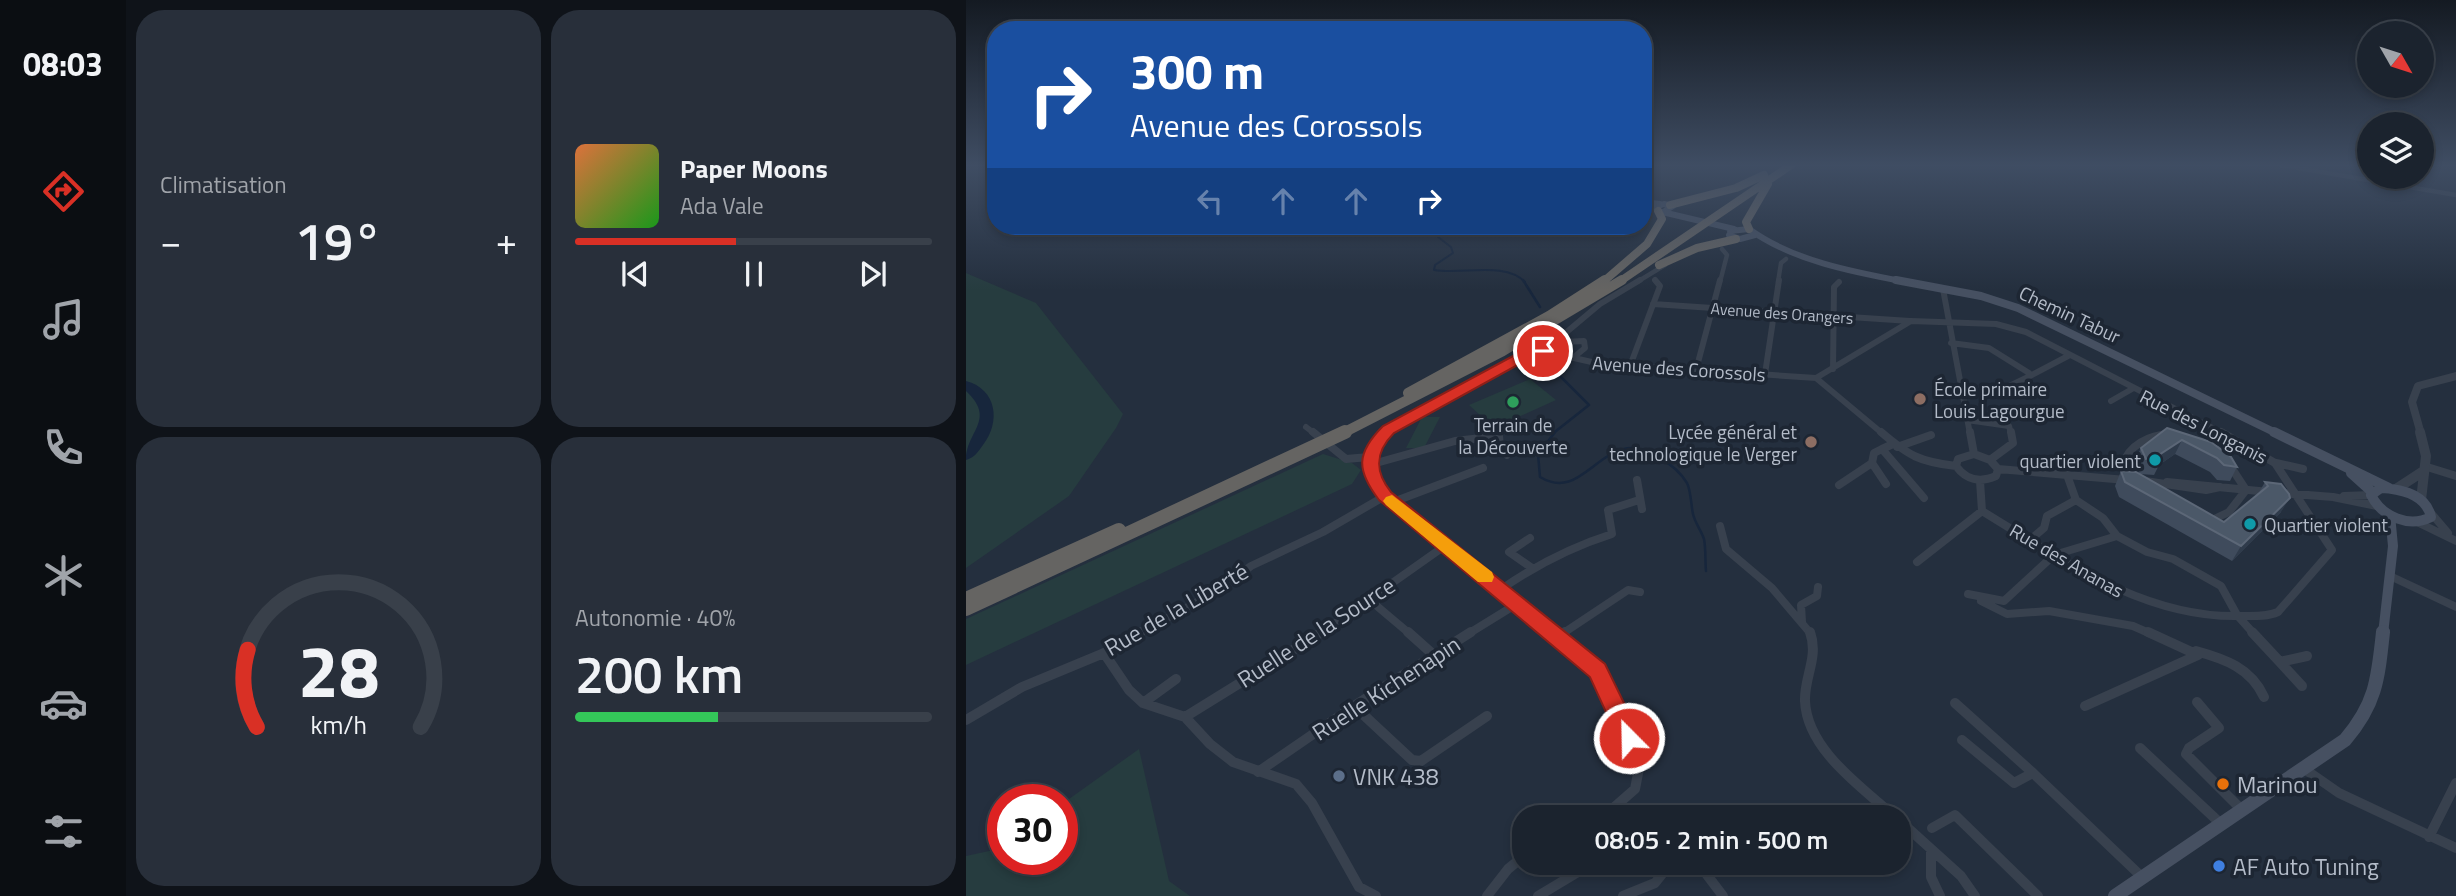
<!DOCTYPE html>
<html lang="fr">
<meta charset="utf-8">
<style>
body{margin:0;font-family:"Titillium Web",sans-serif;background:#282f3a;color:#f1f3f6;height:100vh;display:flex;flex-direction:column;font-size:26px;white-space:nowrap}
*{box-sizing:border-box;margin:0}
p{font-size:23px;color:#a0a4aa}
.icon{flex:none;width:38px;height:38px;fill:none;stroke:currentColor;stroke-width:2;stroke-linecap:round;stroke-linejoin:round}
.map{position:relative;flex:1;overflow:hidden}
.panel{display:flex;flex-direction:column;gap:10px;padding:10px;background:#0f1319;width:840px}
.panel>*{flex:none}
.guide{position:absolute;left:21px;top:21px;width:665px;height:214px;border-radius:28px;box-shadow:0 4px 10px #0003,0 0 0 2px #39404a;background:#1a4fa0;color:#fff;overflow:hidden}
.needle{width:46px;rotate:129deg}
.fabs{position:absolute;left:1391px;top:21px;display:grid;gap:14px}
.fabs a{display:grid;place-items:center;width:77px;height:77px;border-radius:50%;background:#1b232e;box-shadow:0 4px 10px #0003,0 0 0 2px #39404a;font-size:35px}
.speed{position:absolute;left:21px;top:784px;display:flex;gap:14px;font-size:35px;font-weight:700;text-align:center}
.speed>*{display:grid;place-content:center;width:91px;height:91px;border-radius:50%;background:#1b232e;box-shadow:0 4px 10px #0003,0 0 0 2px #39404a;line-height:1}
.speed .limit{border:10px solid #d22;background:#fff;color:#111}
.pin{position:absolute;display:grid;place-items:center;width:60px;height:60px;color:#fff;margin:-30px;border:4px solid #fff;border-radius:50%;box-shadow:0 2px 7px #0007}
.me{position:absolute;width:77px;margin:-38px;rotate:337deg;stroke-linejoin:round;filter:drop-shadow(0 0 5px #0008)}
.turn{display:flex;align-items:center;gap:24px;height:147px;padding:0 28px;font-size:32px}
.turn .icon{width:91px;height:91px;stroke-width:2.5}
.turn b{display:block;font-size:49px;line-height:60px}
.lanes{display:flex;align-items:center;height:66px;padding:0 28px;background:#0003;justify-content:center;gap:35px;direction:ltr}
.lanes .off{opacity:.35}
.big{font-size:52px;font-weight:600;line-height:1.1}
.panel .tile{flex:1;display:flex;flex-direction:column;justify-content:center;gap:10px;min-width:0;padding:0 24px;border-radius:28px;background:#282f3a}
.panel .dial{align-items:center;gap:0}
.dial svg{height:182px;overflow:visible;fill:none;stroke:#39404a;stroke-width:7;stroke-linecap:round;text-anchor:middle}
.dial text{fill:#f1f3f6;stroke:none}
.song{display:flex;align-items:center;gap:21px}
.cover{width:84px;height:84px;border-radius:10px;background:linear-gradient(135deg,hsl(20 70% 55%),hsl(120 70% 35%))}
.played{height:7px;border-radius:4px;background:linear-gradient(90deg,#d93025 45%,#39404a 45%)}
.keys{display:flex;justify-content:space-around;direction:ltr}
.heat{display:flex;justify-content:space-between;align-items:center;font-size:38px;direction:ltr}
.charge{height:10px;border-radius:5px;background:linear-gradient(90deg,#34c759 40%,#39404a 0)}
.panel .tiles{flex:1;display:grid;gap:10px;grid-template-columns:repeat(2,1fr)}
.trip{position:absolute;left:546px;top:805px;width:399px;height:70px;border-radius:28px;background:#1b232e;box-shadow:0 4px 10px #0003,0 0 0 2px #39404a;font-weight:600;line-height:70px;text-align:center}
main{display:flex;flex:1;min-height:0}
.tab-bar{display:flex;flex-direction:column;width:126px;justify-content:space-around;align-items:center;background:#0b0e12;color:#a0a4aa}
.tab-bar .icon{width:49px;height:49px}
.tab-bar .active{color:#d93025}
.tab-bar b{font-size:32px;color:#f1f3f6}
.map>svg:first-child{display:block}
.green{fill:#263c3f}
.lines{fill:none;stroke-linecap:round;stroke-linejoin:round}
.stream-far1{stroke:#17263c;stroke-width:2}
.stream{stroke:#17263c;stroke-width:2.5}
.river{fill:#17263c;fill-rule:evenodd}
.minor-far3{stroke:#38414e;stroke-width:4.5}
.minor-far2{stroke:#38414e;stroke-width:6}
.minor-far1{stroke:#38414e;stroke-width:8}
.minor{stroke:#38414e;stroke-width:10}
.tertiary-far1{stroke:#38414e;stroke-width:8}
.tertiary{stroke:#38414e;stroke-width:10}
.secondary-far3{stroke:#465061;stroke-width:6}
.secondary-far2{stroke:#465061;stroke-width:8}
.secondary-far1{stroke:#465061;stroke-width:10}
.secondary{stroke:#465061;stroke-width:14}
.trunk-far2{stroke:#656462;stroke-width:8}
.trunk-far1{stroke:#656462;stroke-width:10}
.trunk{stroke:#656462;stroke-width:14}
.wall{fill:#3f4b5c}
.shaded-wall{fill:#2f3b4b}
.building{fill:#4b5868;stroke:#5c6777;stroke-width:2}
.route{fill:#d93025;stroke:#8d1f18;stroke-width:2}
.slow{fill:#f59e0b}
.education-dot{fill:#8d6e63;stroke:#1d2633;stroke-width:2.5}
.leisure-dot{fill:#2e9e5b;stroke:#1d2633;stroke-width:2.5}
.culture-dot{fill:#0f9aa8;stroke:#1d2633;stroke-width:2.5}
.service-dot{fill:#5c6f8a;stroke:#1d2633;stroke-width:2.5}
.food-dot{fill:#e8710a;stroke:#1d2633;stroke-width:2.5}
.shop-dot{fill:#3f7fe0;stroke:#1d2633;stroke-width:2.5}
.labels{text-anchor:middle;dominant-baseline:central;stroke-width:7;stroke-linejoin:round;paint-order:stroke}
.far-street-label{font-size:16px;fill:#b4bcc9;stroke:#1d2633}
.street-label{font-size:19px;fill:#b4bcc9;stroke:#1d2633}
.poi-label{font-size:19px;fill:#b4bcc9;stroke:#1d2633;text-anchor:start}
.near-street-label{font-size:23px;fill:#b4bcc9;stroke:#1d2633}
.near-poi-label{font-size:23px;fill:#b4bcc9;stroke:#1d2633;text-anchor:start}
</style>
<main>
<nav class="tab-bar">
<b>08:03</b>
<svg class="icon active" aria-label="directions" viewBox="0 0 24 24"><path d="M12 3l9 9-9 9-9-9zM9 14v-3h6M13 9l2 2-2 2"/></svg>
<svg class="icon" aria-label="music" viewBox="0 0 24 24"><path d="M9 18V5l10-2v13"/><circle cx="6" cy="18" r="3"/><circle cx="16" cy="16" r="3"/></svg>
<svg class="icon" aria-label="phone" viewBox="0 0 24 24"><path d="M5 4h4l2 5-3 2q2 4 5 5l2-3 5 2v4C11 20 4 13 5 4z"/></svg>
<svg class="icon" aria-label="climate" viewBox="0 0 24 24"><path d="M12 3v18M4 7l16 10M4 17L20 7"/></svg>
<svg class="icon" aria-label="car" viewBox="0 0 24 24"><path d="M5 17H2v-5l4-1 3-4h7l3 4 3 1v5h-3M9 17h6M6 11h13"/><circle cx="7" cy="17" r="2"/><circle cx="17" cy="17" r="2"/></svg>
<svg class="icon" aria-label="filters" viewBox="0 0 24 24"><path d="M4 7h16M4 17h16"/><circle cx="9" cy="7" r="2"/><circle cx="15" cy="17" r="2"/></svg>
</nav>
<section class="panel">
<div class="tiles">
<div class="tile"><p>Climatisation</p>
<div class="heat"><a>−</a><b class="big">19°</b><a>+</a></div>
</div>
<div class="tile">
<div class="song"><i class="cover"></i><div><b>Paper Moons</b><p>Ada Vale</p></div></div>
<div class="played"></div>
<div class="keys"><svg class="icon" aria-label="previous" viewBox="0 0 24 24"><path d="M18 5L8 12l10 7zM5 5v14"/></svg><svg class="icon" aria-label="pause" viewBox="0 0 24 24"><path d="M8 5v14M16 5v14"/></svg><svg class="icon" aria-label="next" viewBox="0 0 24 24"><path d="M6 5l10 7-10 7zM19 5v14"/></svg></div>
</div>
<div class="tile dial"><svg viewBox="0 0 100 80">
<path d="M14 69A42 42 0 1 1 86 69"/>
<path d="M14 69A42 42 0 0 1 10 35" stroke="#d93025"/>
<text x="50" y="56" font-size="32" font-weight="700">28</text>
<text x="50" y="72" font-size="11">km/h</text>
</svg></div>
<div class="tile"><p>Autonomie · 40%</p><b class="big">200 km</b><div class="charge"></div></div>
</div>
</section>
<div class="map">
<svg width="1490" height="896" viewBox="0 0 1490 896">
<rect width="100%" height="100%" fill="#242f3e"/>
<!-- green -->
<path class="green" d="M0,273l70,30 87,111 -7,14 -47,68 -103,72z
M564,379l26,21 -62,28 -25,-23z
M456,417h18l-16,31h-18z
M357,454l29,9 9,7 -9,14 -386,181v-46z
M173,749l30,132 21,15h-224v-40l37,-8v11h59v-55z"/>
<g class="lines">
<!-- stream-far1 -->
<path class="stream-far1" d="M474,226l-2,11 13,10 2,6 -18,12 -1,5c28,5 71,-9 91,12"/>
<!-- stream -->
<path class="stream" d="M557,280l17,27
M579,361l44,44 -33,26 -18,23 2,23c35,21 51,-19 84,-28 20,-6 53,17 63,34 4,8 4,22 6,31 2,9 8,16 11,25 2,10 1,22 2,32"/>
<!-- river -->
<path class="river" d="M0,381c31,8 35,41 17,64 -5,7 -9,13 -17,15 0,-29 31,-40 0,-69z"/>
<!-- minor-far3 -->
<path class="minor-far3" d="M1314,165l176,30
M671,282l28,-17
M754,282l7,-27 -5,-6
M812,282l3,-19 5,-4"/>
<!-- minor-far2 -->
<path class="minor-far2" d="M977,289l27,145
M687,304l257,17
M985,343l38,5 40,25 -1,4 -29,14 -38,-3
M578,351l56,-47 40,-24
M587,351l11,-9 20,-1 1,7 -11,9
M664,366l30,-80 -5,-6
M867,369l1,-82 5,-5
M730,370l24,-90
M799,374l14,-94
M1062,377l40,-21
M850,378l95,-57 85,3 30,8 198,102
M850,378l67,56
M1145,401l21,-12
M1001,420l42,6 2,8
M340,427l9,7
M417,434l135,-75 25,-8 53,12 220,15
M1199,434h4"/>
<!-- minor-far1 -->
<path class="minor-far1" d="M347,432l33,27 23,-2
M915,432c28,24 39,30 75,34
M1004,432l4,22
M927,444l-11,5 42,49
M931,447l34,-12
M916,449l-8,4 -2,10 14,21
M1008,454l16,6 8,9 -2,7c-16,7 -30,4 -40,-10l2,-7z
M403,457l4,24 12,15 168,138
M403,457l16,-25
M1024,460l23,-17 -2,-11
M1310,463l27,6
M403,465l86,-24 44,-5 1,12 7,7
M1458,466l32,10
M1032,469l128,11
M1162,479l-5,-14c5,-20 27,-30 46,-31
M671,480l5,29
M1179,481l61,9 14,-3
M1201,482l102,10
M873,485l33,-22
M1315,493l52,4 44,9
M1378,496l27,-1
M1110,500l27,18 14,18
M427,502l90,-34
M1016,511c79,48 163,108 259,105 12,0 26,1 37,-4l54,-62 -57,-87 -54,-31
M1465,513l17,20
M1246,520l17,-8 17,-22 -17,-26
M1451,522l39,19
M754,526l6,23 46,39 39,46
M564,538l-21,14 23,16
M1064,540l14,-12 3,-12 29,-16 -9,-25
M951,562l65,-51 -2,-30
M1424,576l66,31
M534,590c36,-25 71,-43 112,-56l-4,-24 31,-10
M1002,594l36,7 50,-46 63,-19 30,16 26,7 48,27 16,29 17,19
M1015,601l26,13 42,-3 84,15 18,8
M412,607l32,27
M836,622l-1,-17 16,-9 1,-9
M172,634l81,-44 32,-24 72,-34 62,-36
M354,634l126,-89
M502,634l47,-29
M596,634l66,-44 12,2"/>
<!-- minor -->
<path class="minor" d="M442,632l28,25
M585,632l47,39 42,92 -5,26 -32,28
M844,632c9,25 -6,45 -5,69 2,49 57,86 90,116
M1286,632l28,30 27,-6
M592,637l7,-5
M1230,651c29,8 55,17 68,46
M138,653l25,37 14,13 42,14 25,27 23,18 63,22 16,19 47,84 17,9
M1314,662l22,24
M1231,702l22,26 -30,20 -3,6 55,55
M177,703l33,-24
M989,703l78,70
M388,706l58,54 9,1 66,-45
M1119,706l113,-51 -50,-23
M219,717l137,-85
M0,720l56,-33 82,-34 37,-21
M996,740l52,43 19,-10 109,104
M1174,748l80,75
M1337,768l36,25 117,55
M292,772l96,-66 117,-74
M933,820l62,56 14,20
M966,828l23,-13 83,81
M1463,837l27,-54
M965,850v27l9,19
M732,863l25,33
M521,896l21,-27 16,-13
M572,896l55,-33
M657,896l32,-13 16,-20"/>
<!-- tertiary-far1 -->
<path class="tertiary-far1" d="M1455,434l-9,-32 6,-16 38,-10"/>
<!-- tertiary -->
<path class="tertiary" d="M1454,432l6,24 -5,44
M1430,489l26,-17"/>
<!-- secondary-far3 -->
<path class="secondary-far3" d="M677,202l17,2
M699,211l8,-5 -9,-2 -9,3 3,4 76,18
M764,231l19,-2c44,32 104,43 157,53
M763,235l11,4 15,-4"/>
<!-- secondary-far2 -->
<path class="secondary-far2" d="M930,280l85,16 37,12 260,126"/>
<!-- secondary-far1 -->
<path class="secondary-far1" d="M1308,432l115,56
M1385,473l20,18
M1415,488c20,1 45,6 50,29 -22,11 -49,0 -60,-22z
M1417,634l10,-88 -3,-31"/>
<!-- secondary -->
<path class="secondary" d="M1149,896l230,-156c31,-36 33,-61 38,-108"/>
<!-- trunk-far2 -->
<path class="trunk-far2" d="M704,205l66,-17 28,-13
M783,229l-3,-7 22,-38
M693,265l38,-17 39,-9
M637,282l44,-38 15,-25 -4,-8
M653,282l172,-117"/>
<!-- trunk-far1 -->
<path class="trunk-far1" d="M442,393l141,-77 56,-36
M375,434l162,-83 119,-71"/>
<!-- trunk -->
<path class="trunk" d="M0,599l153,-69
M0,609l379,-177"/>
</g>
<!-- wall -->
<path class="wall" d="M1201,428l70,39 -7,14 -13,-1 -7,-8 -35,-18 -16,11 -5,10 -14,-1 -6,-12 7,-14z
M1155,471l103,51 34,-28 7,-12 16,30 -49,49 -113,-64 -4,-11z"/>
<!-- shaded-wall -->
<path class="shaded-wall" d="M1216,440l-7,14 -16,11 2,-4 -2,-6z
M1324,498l-9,14 -49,49 9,-15z"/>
<!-- building -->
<path class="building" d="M1201,428l44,14 20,15 6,10 -13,-2 -7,-7 -35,-18 -23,15 2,6 -15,-2 -5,-11z
M1155,471l15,1 88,50 44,-36 -3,-4 16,2 8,10 1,4 -49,48 -116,-64z"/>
<!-- sky -->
<linearGradient id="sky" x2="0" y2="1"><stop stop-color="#141a22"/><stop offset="0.57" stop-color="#3f4d63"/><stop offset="1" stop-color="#3f4d63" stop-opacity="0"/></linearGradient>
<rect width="1490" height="290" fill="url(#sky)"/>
<!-- route -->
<path class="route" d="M577,347l7,4 -2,3 -25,8 -129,71c-19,19 -20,38 -3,59l214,172 36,74 -4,7 -8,3 -8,-3 -31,-68 -211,-177c-23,-30 -23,-47 4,-74l130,-70z"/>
<!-- slow -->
<path class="slow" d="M426,495l100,77 2,5 -2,5h-14l-92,-77 -3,-4 3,-4z"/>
<!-- markers -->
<g class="education-dot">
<circle cx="954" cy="399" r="7"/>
<circle cx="845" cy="442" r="7"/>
</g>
<circle class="leisure-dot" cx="547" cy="402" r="7"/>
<g class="culture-dot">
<circle cx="1189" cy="460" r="7"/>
<circle cx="1284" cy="524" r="7"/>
</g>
<circle class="service-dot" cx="373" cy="776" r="7"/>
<circle class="food-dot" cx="1257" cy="784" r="7"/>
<circle class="shop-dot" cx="1253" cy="866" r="7"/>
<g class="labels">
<!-- far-street labels -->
<g class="far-street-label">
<text transform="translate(816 313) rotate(4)">Avenue des Orangers</text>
</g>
<!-- street labels -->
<g class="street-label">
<text transform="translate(1104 314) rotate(25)">Chemin Tabur</text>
<text transform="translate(713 368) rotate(4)">Avenue des Corossols</text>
<text transform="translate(1238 426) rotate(27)">Rue des Longanis</text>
<text transform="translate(1101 560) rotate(30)">Rue des Ananas</text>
</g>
<!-- poi labels -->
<g class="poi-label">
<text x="968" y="388">École primaire<tspan x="968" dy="22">Louis Lagourgue</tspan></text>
<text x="547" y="424" text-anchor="middle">Terrain de<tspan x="547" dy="22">la Découverte</tspan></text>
<text x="831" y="431" text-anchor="end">Lycée général et<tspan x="831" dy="22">technologique le Verger</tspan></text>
<text x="1175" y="460" text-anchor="end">quartier violent</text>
<text x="1298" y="524">Quartier violent</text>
</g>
<!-- near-street labels -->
<g class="near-street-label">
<text transform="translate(210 609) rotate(-30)">Rue de la Liberté</text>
<text transform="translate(350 632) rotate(-33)">Ruelle de la Source</text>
<text transform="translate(420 688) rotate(-33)">Ruelle Kichenapin</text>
</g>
<!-- near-poi labels -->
<g class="near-poi-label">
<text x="387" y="776">VNK 438</text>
<text x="1271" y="784">Marinou</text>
<text x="1267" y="866">AF Auto Tuning</text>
</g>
</g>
</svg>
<div class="fabs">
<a><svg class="needle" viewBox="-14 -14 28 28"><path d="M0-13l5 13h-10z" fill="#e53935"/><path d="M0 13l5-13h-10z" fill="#a0a4aa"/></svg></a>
<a><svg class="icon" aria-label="layers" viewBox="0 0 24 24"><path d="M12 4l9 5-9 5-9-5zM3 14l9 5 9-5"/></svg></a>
</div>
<div class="speed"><div class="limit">30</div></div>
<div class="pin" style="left:577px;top:351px;background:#d93025"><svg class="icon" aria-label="arrive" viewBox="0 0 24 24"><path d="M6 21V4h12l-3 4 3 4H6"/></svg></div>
<svg class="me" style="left:663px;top:738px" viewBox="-20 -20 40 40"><circle r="17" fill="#d93025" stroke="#fff" stroke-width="3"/><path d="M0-11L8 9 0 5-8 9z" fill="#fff"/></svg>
<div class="trip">08:05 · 2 min · 500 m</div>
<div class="guide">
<div class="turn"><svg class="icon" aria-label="right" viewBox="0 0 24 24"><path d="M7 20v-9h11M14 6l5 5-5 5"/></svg><div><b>300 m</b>Avenue des Corossols</div></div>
<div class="lanes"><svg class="icon off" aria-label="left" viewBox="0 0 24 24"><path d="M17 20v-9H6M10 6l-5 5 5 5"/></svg><svg class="icon off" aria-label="ahead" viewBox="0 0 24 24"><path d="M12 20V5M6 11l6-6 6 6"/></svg><svg class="icon off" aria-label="ahead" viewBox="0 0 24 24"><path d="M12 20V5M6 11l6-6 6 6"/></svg><svg class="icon" aria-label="right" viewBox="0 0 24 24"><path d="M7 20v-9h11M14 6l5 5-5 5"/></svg></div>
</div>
</div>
</main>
